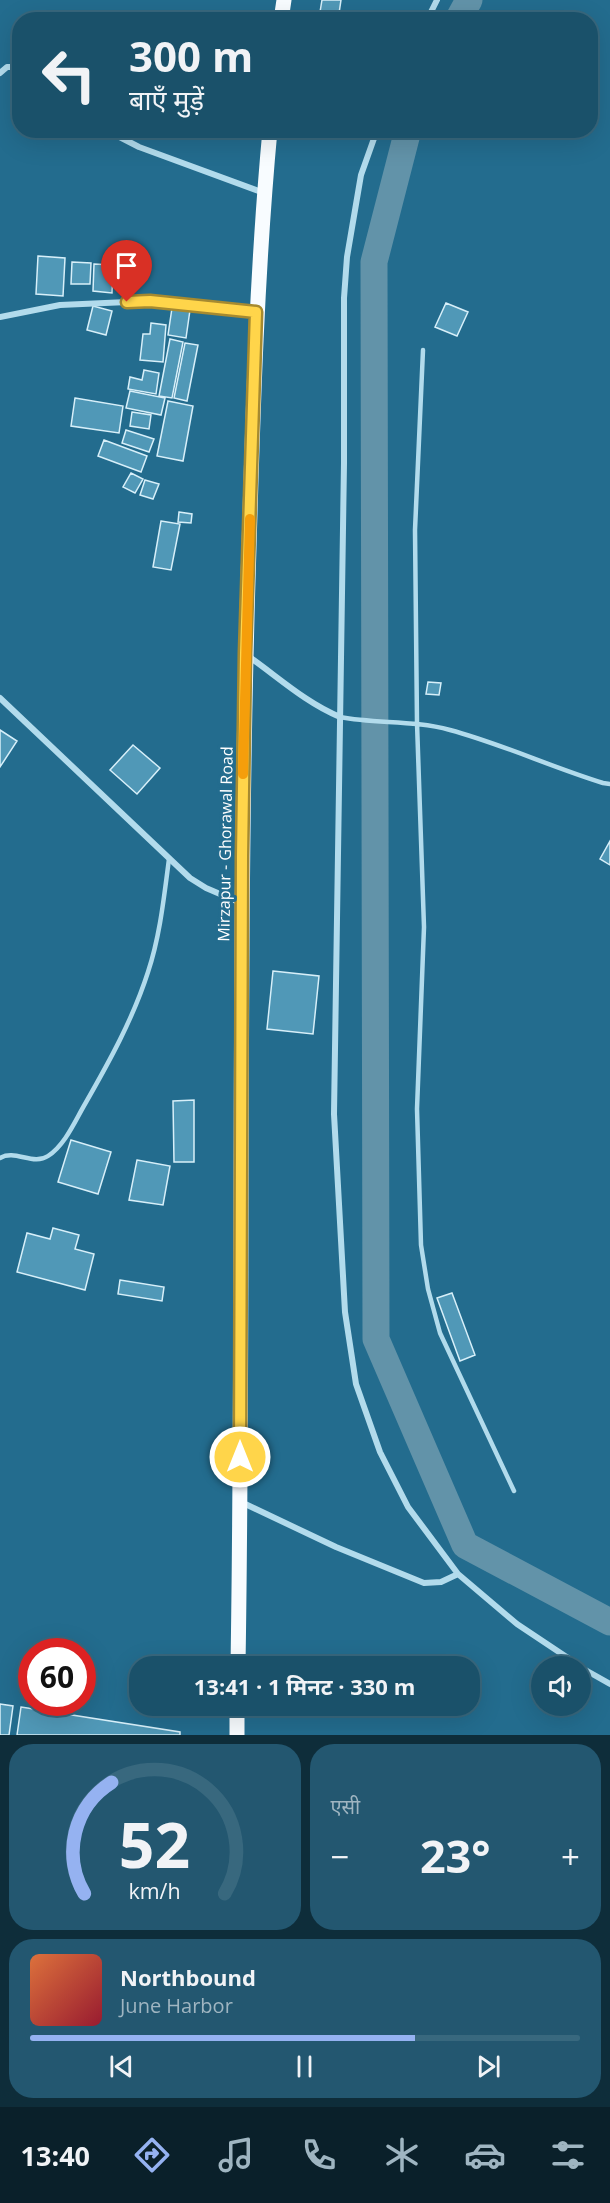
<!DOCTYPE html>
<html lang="hi">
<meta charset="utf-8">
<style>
body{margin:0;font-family:"Open Sans","Noto Sans Devanagari",sans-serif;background:#235770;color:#f1f3f6;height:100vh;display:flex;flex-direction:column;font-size:22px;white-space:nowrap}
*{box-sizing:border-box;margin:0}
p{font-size:20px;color:#9fb5c1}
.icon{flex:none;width:33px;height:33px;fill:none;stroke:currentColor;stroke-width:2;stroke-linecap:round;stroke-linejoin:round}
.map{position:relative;height:1735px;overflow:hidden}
.sheet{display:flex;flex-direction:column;gap:9px;padding:9px;background:#0e2d3a;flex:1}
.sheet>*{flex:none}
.guide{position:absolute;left:12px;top:12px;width:586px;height:126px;border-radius:24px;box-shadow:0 6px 24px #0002,0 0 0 2px #38687e;background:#1a516a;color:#f1f3f6;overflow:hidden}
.controls{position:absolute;left:531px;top:1656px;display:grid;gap:12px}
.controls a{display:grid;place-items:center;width:60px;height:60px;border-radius:50%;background:#1a516a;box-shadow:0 6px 24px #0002,0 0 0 2px #38687e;font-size:30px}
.speed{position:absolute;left:18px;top:1638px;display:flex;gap:12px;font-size:30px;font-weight:700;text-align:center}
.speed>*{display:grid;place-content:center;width:78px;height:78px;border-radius:50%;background:#1a516a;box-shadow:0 6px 24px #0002,0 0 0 2px #38687e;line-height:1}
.speed .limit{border:9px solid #d22;background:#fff;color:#111}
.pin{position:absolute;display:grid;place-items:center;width:51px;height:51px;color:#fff;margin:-62px -26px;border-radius:50% 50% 50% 0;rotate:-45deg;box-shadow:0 0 6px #0007}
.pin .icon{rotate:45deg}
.me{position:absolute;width:66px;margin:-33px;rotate:0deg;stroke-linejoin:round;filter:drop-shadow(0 0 4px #0008)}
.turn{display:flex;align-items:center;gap:21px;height:126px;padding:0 18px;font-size:27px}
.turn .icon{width:78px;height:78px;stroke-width:2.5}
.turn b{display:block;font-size:42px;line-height:51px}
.big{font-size:45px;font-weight:700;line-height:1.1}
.sheet .tile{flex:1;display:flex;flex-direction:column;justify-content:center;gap:9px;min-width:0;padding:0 21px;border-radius:24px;background:#235770}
.sheet .dial{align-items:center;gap:0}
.dial svg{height:156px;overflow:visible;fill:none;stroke:#38687e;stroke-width:7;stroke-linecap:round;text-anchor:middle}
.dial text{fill:#f1f3f6;stroke:none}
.song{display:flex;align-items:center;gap:18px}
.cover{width:72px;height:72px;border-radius:9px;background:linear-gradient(135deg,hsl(20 70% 55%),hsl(350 70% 35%))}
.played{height:6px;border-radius:3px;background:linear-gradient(90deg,#95b2f1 70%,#38687e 70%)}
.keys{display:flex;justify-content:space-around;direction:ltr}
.heat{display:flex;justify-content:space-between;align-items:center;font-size:33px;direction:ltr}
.sheet .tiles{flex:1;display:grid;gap:9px;grid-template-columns:1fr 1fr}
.tile:last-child{grid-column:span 2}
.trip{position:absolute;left:129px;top:1656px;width:351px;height:60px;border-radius:24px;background:#1a516a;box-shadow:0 6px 24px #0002,0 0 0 2px #38687e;font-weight:700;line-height:60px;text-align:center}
.tab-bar{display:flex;height:96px;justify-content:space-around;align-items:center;background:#0a202a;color:#9fb5c1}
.tab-bar .icon{width:42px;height:42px}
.tab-bar .active{color:#95b2f1}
.tab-bar b{font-size:27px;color:#f1f3f6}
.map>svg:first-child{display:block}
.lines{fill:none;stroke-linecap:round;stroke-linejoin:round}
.canal{stroke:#6293a9;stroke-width:27}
.building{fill:#5098b7;stroke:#d7eff9;stroke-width:1.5}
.service{stroke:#b2dbec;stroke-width:4.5}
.minor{stroke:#b2dbec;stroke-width:6}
.primary{stroke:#f8fcff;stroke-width:15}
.route-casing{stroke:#a68a30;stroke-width:15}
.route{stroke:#ffd54a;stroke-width:10}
.slow{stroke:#f59e0b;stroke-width:10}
.labels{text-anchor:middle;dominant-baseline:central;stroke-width:6;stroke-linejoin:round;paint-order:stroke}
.street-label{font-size:16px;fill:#fff;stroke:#236c8e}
</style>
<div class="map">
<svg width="610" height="1735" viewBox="0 0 610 1735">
<rect width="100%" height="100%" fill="#236c8e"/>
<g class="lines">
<!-- canal -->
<path class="canal" d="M458,20l11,-20
M408,130l-34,132 2,1077 89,206 145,77"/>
</g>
<!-- building -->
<path class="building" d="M322,0h19l-3,20 -19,-2z
M169,130h24l-1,8 -23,-4z
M38,256l27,2 -2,38 -27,-2z
M72,262l19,1 -1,21h-19z
M94,264l19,1 -1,28 -19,-2z
M446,303l22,9 -11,24 -22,-9z
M93,306l19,5 -6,24 -19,-5z
M172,308l18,2 -4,28 -18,-3z
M151,323l15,2 -3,37 -23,-2 3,-26h7z
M170,339l13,3 -11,56 -13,-2z
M185,343l13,2 -11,56 -13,-3z
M144,370l15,3 -3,21 -28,-5 2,-12 12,3z
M130,391l35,7 -4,17 -35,-7z
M75,398l48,8 -4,27 -48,-7z
M168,401l25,5 -10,55 -26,-5z
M132,412l19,3 -2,14 -19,-3z
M126,430l28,9 -5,13 -27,-9z
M104,440l43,16 -6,16 -43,-16z
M131,473l12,6 -8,14 -12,-6z
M145,480l14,4 -6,15 -13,-4z
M179,512l13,2 -1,9 -13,-1z
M161,521l19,3 -9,46 -18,-3z
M428,682l13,1 -2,12 -13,-1z
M0,730l17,11 -17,26z
M133,745l27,23 -23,26 -27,-24z
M610,841v24l-10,-6z
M273,971l46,5 -6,58 -46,-5z
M194,1100v62h-20l-1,-61z
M71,1140l40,12 -13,42 -40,-12z
M137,1160l33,6 -7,39 -34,-5z
M53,1228l26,7 -4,14 19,5 -9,36 -68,-18 10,-39 23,6z
M120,1280l44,7 -2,14 -44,-7z
M452,1293l23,62 -15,6 -23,-63z
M0,1704l13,2 -4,29h-9z
M21,1707l159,25v3h-163z"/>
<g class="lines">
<!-- service -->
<path class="service" d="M423,350l-8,180 2,193 7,204 -7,182 4,136 7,44 12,44 74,158
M340,717c36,7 73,3 110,13 52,14 101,37 153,53l7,1
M0,1158c15,-9 33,8 48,-2 17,-11 27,-35 37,-52 24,-42 48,-85 63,-132 12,-36 16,-75 21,-113"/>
<!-- minor -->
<path class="minor" d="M427,20l10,-20
M0,73l7,-6h13
M106,130l33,17 125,46
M377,130l-16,45 -14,82 -3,41v165l-10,651 11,198 11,72 24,68 28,55 50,67 59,50 63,42
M0,317l60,-12 90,-4 106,11
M248,656c30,21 58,47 92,61
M0,698l190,180 16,10 35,15
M241,1502l95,45 88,36 17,-1 17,-8
M580,1667l30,17"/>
<!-- primary -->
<path class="primary" d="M281,20l3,-20
M238,1666c6,-373 -1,-746 11,-1119 4,-139 8,-278 21,-417
M237,1735v-29"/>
</g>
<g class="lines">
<defs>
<path id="route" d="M127,302l23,-1 106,11 -11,341 -3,204 -2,600"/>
</defs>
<!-- route casing -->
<use href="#route" class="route-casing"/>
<!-- route -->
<use href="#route" class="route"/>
<!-- slow -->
<path class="slow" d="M243,774l7,-255"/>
</g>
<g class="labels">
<!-- street labels -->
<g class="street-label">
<text transform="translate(225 844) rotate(-89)">Mirzapur - Ghorawal Road</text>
</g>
</g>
</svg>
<div class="controls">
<a><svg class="icon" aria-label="sound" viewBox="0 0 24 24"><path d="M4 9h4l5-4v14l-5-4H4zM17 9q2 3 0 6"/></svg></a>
</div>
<div class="speed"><div class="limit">60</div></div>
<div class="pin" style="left:127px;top:302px;background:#d93025"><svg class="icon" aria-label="arrive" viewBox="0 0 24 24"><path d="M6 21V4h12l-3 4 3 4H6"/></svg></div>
<svg class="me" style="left:240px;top:1457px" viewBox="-20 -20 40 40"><circle r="17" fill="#ffd54a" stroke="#fff" stroke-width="3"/><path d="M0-11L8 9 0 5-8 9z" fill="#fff"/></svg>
<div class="trip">13:41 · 1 मिनट · 330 m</div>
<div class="guide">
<div class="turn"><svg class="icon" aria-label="left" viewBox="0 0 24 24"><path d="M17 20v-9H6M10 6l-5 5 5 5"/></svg><div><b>300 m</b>बाएँ मुड़ें</div></div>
</div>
</div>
<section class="sheet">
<div class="tiles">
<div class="tile dial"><svg viewBox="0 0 100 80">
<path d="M14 69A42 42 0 1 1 86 69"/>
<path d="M14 69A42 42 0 0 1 28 12" stroke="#95b2f1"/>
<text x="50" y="56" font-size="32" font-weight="700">52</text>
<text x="50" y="72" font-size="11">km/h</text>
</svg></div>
<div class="tile"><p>एसी</p>
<div class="heat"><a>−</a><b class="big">23°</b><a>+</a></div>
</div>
<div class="tile">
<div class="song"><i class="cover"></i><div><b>Northbound</b><p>June Harbor</p></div></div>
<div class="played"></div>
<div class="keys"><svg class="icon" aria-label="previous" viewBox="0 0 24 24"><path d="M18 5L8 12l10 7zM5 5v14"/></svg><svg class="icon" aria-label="pause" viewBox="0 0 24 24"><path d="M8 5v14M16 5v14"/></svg><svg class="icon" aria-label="next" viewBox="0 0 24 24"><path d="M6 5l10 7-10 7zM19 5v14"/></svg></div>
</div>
</div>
</section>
<nav class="tab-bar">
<b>13:40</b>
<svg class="icon active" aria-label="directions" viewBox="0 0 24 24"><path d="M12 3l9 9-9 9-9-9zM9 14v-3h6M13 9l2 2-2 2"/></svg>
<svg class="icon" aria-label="music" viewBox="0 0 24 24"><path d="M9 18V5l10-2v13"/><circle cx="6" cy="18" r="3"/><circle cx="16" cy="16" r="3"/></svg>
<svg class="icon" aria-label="phone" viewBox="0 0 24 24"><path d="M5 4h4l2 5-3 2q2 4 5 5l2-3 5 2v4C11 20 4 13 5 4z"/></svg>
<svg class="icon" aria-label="climate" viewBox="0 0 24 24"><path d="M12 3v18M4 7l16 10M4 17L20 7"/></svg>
<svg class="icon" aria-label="car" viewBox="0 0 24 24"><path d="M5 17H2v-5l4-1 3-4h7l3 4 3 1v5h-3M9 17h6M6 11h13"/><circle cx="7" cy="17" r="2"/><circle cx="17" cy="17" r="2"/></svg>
<svg class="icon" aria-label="filters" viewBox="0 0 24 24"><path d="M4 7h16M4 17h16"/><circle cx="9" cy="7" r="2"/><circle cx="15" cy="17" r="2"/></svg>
</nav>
